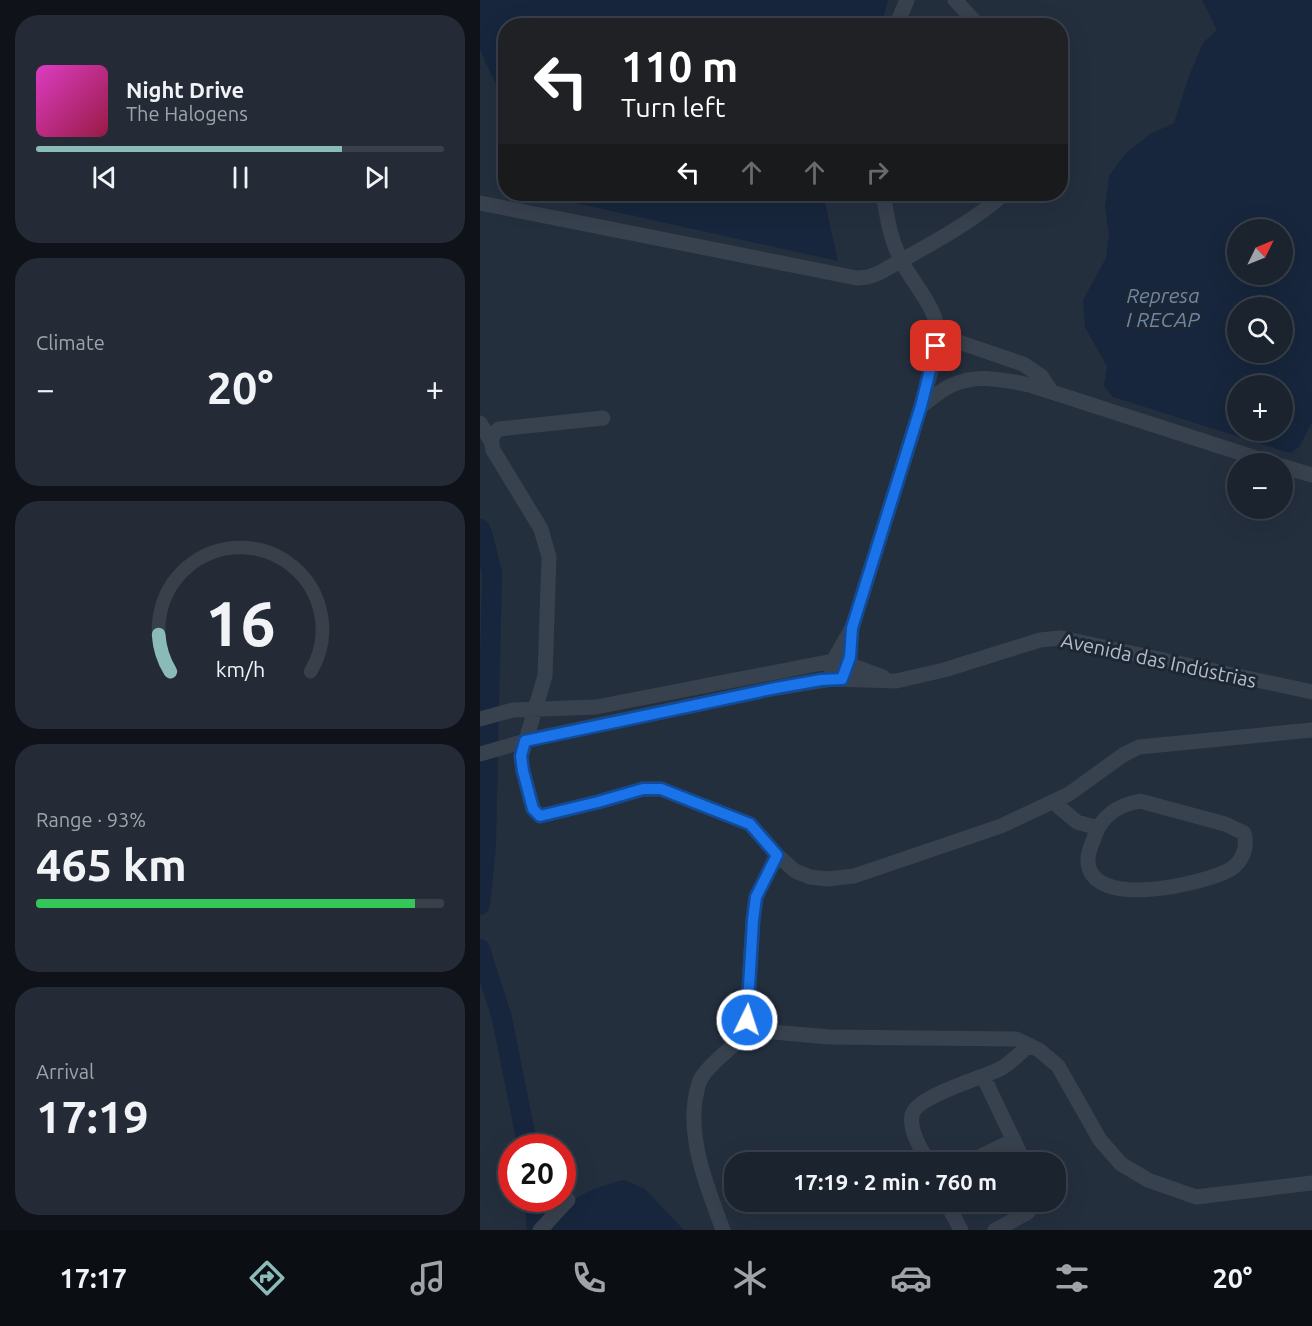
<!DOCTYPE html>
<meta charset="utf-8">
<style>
body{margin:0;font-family:Ubuntu,sans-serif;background:#242b36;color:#f1f3f6;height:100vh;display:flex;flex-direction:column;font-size:22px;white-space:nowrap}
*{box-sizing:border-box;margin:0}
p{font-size:20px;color:#a0a4aa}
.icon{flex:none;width:33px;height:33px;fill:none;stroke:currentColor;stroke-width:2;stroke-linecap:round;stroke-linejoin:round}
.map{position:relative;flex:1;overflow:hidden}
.side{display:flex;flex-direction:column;gap:15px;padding:15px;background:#0f1319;width:480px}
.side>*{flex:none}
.guide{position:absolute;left:18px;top:18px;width:570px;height:183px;border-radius:24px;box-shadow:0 6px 24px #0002,0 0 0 2px #39404a;background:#202124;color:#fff;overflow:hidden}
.needle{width:39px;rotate:47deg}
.tools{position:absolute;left:747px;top:219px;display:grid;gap:12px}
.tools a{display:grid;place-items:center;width:66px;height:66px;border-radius:50%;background:#1b232e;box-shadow:0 6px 24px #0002,0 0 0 2px #39404a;font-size:30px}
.speed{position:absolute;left:18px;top:1134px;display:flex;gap:12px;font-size:30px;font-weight:700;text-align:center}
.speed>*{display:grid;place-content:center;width:78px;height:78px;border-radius:50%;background:#1b232e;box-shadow:0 6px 24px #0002,0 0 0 2px #39404a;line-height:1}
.speed .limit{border:9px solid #d22;background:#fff;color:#111}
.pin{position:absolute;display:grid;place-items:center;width:51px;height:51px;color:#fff;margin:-26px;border-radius:12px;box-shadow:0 3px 9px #0006}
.me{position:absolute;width:66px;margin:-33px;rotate:4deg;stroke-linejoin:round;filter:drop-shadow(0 0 4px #0008)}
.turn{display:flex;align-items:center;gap:21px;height:126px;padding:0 24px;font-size:27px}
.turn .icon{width:78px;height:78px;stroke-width:2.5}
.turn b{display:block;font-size:42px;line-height:51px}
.lanes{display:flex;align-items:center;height:57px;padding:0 24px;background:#0003;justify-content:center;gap:30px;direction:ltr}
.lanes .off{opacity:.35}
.big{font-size:45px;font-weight:700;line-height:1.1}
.side .widget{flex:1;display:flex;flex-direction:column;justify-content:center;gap:9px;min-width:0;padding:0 21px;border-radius:24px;background:#242b36}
.side .dial{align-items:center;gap:0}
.dial svg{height:156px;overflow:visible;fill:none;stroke:#39404a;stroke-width:7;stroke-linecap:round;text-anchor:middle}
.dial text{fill:#f1f3f6;stroke:none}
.song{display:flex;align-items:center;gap:18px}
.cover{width:72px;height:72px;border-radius:9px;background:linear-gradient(135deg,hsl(310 70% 55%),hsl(340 70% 35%))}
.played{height:6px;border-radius:3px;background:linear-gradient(90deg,#8bbbb9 75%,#39404a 75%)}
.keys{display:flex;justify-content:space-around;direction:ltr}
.heat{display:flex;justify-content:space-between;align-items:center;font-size:33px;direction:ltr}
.charge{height:9px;border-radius:4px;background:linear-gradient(90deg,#34c759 93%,#39404a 0)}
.trip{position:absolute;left:244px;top:1152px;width:342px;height:60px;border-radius:24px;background:#1b232e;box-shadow:0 6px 24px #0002,0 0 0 2px #39404a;font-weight:700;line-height:60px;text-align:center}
.dock{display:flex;height:96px;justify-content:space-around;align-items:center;background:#0b0e12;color:#a0a4aa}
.dock .icon{width:42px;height:42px}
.dock .current{color:#8bbbb9}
.dock b{font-size:27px;color:#f1f3f6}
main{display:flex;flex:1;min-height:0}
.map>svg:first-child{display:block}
.water{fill:#17263c;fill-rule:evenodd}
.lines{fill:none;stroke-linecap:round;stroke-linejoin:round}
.river{stroke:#17263c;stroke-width:20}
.minor{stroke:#38414e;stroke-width:15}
.route-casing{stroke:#114b97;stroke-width:15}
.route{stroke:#1a73e8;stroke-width:10}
.labels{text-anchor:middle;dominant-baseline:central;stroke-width:6;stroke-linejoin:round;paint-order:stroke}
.street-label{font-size:20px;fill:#b4bcc9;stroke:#1d2633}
.water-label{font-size:21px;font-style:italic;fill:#6d86a8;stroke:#1d2633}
</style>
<main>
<section class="side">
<div class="widget">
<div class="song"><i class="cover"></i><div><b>Night Drive</b><p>The Halogens</p></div></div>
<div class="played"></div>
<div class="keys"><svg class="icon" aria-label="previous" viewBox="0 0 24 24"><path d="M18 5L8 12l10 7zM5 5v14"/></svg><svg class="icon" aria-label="pause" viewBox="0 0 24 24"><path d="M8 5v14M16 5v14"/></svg><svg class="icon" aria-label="next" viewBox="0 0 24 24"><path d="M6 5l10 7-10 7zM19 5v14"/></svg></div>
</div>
<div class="widget"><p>Climate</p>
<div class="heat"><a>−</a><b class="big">20°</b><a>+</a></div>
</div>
<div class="widget dial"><svg viewBox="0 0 100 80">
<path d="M14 69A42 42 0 1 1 86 69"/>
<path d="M14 69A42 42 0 0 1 8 50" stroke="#8bbbb9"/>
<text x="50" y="56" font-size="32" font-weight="700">16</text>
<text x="50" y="72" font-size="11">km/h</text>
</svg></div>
<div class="widget"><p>Range · 93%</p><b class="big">465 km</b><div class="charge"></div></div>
<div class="widget"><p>Arrival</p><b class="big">17:19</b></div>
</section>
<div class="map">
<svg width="832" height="1230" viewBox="0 0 832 1230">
<rect width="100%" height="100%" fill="#242f3e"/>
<!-- water -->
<path class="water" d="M0,0h408l-7,25 -375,1 -1,76 -19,-38 -6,-15z
M722,0h110v422l-13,25 -9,6 -177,-56 -9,-11 3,-20 -22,-39 -2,-27 23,-42 3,-23 -4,-28 4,-31 16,-22 25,-20 24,-11 15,-47 14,-33 14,-13zM758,230h44v44h-44zM758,308h44v44h-44zM758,386h44v44h-44z
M63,194h280l15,67 -294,-65z
M144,1180l21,9 39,41h-132c6,-30 45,-44 72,-50z"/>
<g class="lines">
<!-- river -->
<path class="river" d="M0,529l3,7 9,37 -6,272 -6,60
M0,949l22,69 26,130
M54,1198l3,32"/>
<!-- minor -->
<path class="minor" d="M475,0l24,26
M416,26l11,-26
M580,127v7
M403,194c4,22 7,45 18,66 11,23 36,47 37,74 0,21 -12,51 -17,72
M0,203l377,75 11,-1 11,-4c42,-24 89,-47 125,-79
M458,335l85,29 18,12 10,15
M123,418l-104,11c-8,6 -8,12 -6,21l48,79 8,28 -4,119 -24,81 2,14 10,38 7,7 58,-14 45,-13h18l89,35 27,31 18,16 15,6 17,2 27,-3 147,-50 68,-32 54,-39 16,-8 173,-17
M0,423l11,18
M802,466l30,9
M352,679v-16l20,-35 69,-222c10,-7 20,-16 31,-21 26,-12 51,-5 78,0l245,79
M0,719l33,-9 83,-3 237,-46 15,3 35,13
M0,754l56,-16 240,-50 56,-9 64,2 48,-11 96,-30 20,-2 11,2 241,52
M660,801l85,23 19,9c4,14 -1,28 -13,36 -26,15 -141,42 -143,-8 -1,-8 5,-19 7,-26 8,-21 24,-30 45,-34z
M573,802l24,20 21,6
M297,855l-21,42 -3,23 -6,100 14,11 68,6 187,2 23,11 19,16 42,74 21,24 27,16 48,17 116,-14
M503,1076l41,86
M448,1162c-7,-13 -19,-32 -16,-47 4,-19 70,-37 88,-46 10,-5 20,-16 29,-24
M489,1162l45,-22
M466,1202l15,28
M60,1230l28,-30
M243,1230c-15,-41 -34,-86 -28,-130 2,-9 3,-19 9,-26 14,-18 35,-32 51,-47
M515,1230l32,-17 10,-11"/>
</g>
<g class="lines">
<defs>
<path id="route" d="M267,1020l6,-100 3,-23 21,-42 -27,-31 -89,-35h-18l-45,13 -58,14 -7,-7 -10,-38 -2,-15 4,-15 251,-53 45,-8 21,-1 8,-22 2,-29 69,-222 15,-60"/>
</defs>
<!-- route casing -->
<use href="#route" class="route-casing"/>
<!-- route -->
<use href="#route" class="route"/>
</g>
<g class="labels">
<!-- street labels -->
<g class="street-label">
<text transform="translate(679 660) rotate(12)">Avenida das Indústrias</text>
</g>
<!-- water labels -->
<g class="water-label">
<text x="683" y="295">Represa<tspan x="683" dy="24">I RECAP</tspan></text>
</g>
</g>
</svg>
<div class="tools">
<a><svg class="needle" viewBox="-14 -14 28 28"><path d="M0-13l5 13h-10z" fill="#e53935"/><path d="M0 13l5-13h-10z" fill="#a0a4aa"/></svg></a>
<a><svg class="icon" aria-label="search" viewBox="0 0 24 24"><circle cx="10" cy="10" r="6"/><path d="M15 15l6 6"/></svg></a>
<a>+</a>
<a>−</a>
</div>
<div class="speed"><div class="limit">20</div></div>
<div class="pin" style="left:456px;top:346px;background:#d93025"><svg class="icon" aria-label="arrive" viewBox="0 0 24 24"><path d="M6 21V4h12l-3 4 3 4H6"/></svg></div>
<svg class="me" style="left:267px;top:1020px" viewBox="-20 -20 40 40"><circle r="17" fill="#1a73e8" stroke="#fff" stroke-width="3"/><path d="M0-11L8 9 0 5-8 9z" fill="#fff"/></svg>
<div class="trip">17:19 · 2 min · 760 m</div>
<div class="guide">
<div class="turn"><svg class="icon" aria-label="left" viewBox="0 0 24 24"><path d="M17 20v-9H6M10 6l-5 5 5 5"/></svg><div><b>110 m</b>Turn left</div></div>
<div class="lanes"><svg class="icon" aria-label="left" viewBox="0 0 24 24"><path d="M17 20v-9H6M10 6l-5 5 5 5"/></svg><svg class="icon off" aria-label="ahead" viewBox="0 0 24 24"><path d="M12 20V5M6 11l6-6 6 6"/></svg><svg class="icon off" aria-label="ahead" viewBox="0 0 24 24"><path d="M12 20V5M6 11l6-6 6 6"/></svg><svg class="icon off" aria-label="right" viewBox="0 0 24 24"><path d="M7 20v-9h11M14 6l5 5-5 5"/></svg></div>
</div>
</div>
</main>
<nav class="dock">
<b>17:17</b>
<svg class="icon current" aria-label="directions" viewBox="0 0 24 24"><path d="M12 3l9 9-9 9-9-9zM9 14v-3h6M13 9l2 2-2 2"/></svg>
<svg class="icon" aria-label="music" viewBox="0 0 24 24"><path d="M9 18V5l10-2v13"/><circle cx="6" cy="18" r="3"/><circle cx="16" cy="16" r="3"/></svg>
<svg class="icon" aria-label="phone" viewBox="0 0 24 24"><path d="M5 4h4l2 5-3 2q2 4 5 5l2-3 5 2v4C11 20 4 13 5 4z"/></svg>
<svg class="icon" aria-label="climate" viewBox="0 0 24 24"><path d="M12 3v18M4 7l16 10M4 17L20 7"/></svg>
<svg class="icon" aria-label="car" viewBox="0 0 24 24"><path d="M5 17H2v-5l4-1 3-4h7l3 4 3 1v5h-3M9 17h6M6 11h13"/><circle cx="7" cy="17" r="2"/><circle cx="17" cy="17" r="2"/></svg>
<svg class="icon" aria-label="filters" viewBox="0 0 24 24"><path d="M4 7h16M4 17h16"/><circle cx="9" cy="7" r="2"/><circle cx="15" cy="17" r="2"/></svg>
<b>20°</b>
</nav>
